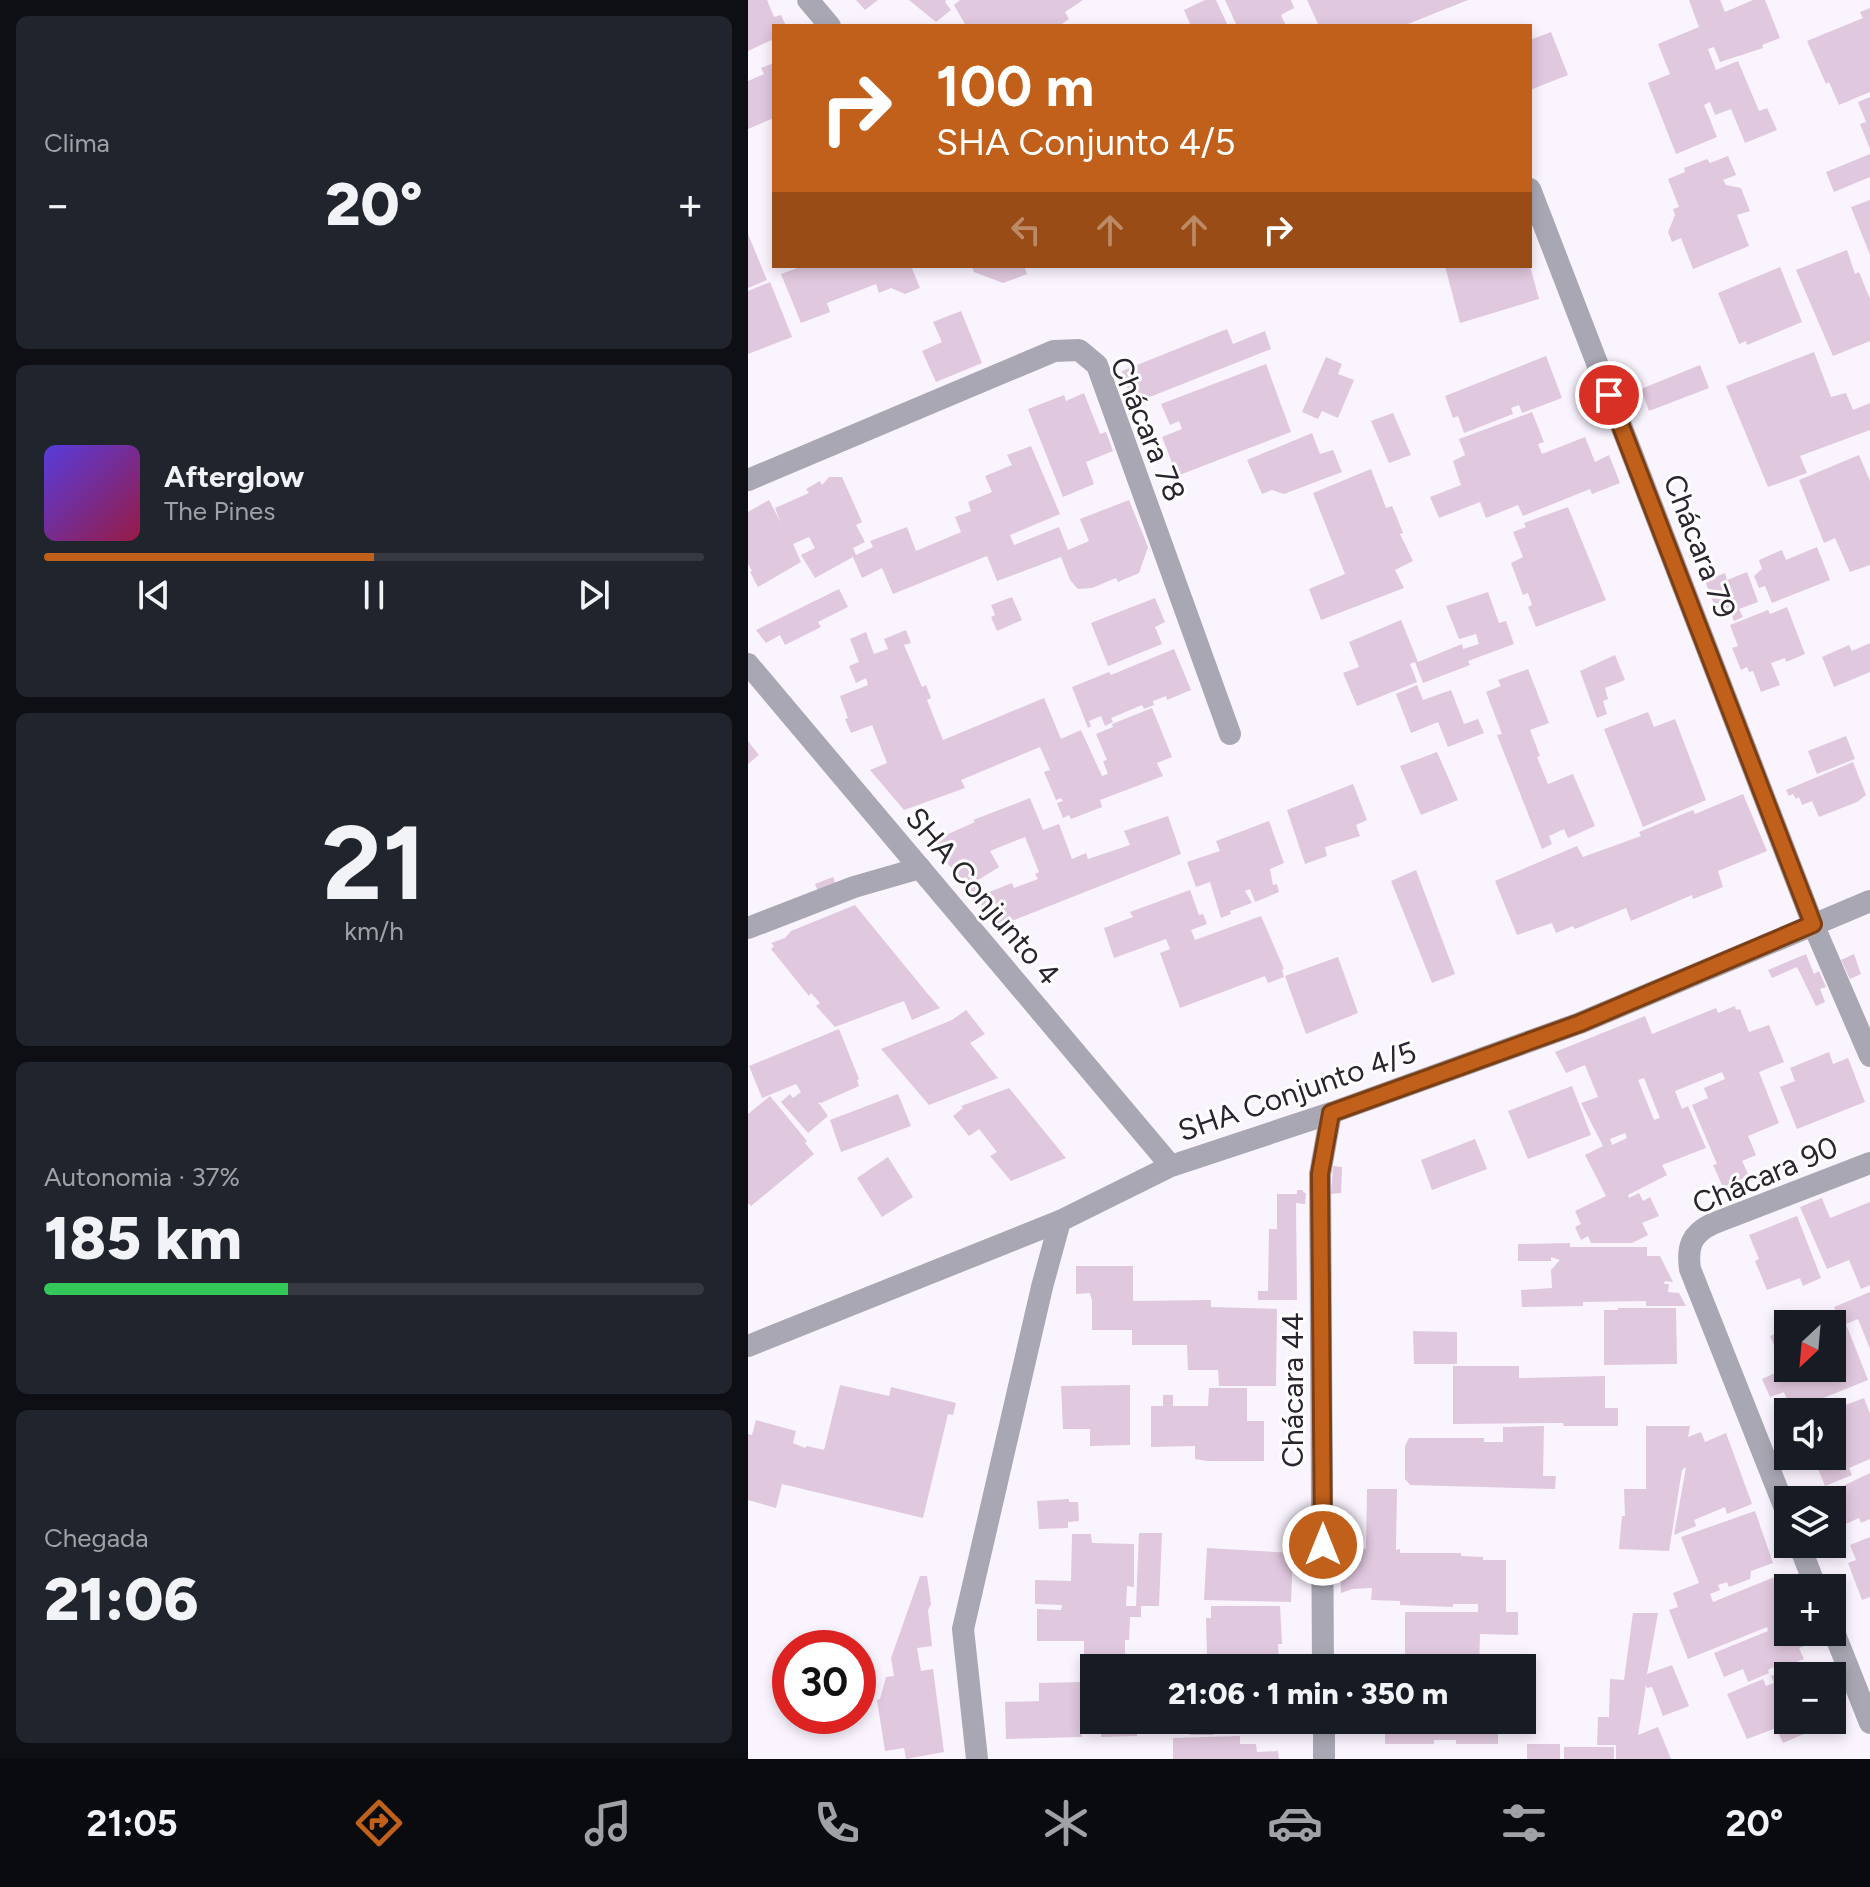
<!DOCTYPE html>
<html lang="pt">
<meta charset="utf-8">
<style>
body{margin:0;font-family:Figtree,sans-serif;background:#20242c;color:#f1f3f6;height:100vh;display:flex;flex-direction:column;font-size:30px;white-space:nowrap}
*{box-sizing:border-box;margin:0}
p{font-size:26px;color:#9ea1a6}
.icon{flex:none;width:44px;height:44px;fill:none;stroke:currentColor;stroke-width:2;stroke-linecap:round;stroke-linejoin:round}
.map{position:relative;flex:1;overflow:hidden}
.side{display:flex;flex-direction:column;gap:16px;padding:16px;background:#0d0f14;width:748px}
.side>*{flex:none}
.hud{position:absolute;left:24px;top:24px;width:760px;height:244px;border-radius:0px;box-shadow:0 4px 12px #0003;background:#c0601b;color:#fff;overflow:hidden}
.needle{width:52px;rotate:206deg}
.buttons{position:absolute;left:1026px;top:1310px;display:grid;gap:16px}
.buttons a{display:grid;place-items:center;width:72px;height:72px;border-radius:0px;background:#171b24;box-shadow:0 4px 12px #0003;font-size:40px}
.speed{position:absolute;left:24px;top:1630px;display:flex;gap:16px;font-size:40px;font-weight:700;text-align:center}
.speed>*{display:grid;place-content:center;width:104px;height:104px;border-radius:50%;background:#171b24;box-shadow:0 4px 12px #0003;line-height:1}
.speed .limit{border:12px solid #d22;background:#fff;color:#111}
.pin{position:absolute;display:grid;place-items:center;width:68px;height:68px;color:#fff;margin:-34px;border:4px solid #fff;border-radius:50%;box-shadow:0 2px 8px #0007}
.me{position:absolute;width:88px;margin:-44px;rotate:0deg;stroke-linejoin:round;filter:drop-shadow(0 0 6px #0008)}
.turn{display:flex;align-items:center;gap:28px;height:168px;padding:0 32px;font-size:36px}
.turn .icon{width:104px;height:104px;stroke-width:2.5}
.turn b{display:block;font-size:56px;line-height:68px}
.lanes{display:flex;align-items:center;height:76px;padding:0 32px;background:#0003;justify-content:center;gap:40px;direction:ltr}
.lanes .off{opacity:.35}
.big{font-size:60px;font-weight:800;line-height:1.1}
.side .tile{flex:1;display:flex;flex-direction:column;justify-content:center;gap:12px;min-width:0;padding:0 28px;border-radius:12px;background:#20242c}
.side .dial{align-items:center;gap:0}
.dial b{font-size:104px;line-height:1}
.song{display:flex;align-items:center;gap:24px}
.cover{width:96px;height:96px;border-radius:12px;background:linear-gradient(135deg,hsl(250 70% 55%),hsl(340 70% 35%))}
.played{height:8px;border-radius:4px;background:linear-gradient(90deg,#c0601b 50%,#363941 50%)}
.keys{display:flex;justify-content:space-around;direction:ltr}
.heat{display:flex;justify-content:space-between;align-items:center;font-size:44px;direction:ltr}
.charge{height:12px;border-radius:6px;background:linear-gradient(90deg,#34c759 37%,#363941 0)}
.trip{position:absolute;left:332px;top:1654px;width:456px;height:80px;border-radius:0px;background:#171b24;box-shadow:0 4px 12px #0003;font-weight:800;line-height:80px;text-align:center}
.tabs{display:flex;height:128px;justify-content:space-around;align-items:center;background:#090b0e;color:#9ea1a6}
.tabs .icon{width:56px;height:56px}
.tabs .active{color:#c0601b}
.tabs b{font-size:36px;color:#f1f3f6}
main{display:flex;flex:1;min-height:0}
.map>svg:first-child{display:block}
.building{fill:#e0c8de;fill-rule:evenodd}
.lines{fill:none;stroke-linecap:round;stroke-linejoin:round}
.minor{stroke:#a8a7b3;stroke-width:22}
.tertiary{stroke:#a8a7b3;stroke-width:22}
.route-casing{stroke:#7d3e12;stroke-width:20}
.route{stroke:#c0601b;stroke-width:14}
.labels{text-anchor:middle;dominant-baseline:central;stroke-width:6;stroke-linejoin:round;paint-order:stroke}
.street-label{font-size:30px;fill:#29242e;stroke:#fff}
</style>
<main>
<section class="side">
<div class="tile"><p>Clima</p>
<div class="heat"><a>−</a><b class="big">20°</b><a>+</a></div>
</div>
<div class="tile">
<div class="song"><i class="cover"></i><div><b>Afterglow</b><p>The Pines</p></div></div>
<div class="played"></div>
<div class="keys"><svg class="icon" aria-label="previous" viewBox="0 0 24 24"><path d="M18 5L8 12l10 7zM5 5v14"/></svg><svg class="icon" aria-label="pause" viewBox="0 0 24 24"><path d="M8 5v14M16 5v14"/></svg><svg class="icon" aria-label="next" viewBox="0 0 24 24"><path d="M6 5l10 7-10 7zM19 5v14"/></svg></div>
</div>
<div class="tile dial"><b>21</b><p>km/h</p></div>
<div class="tile"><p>Autonomia · 37%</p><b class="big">185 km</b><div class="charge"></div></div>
<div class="tile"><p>Chegada</p><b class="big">21:06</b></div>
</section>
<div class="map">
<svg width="1122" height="1759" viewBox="0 0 1122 1759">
<rect width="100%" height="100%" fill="#faf4ff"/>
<!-- building -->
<path class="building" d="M0,0h19l7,17 7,-2 5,11h-12v13l-26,12z
M108,0h22l-13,10z
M161,0h37l-1,2 6,8 -15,12z
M212,0h123l-18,12 4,7 -10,7h-93l-12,-21z
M457,0h11l12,26h-37l-7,-16z
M477,0h66l3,8 -13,7 5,11h-49z
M559,0h161l-65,26h-84z
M941,0h31l5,12 28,-12h12l15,38 -18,7 1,3 -43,14 -6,-15 -6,2 8,21 22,-9 21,50 8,-3 10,22 -32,13 -14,-34 -16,6 -5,-13 -6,3 13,32 -41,17 -28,-71 22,-9 -12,-30 41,-17z
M1122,8v84l-31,13 -10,-23 -3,2 -19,-43 56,-23 -3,-6z
M803,32l17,43 -38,15v-50z
M26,63v55l-26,11v-48l16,-7 -3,-6z
M1122,97v52l-10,-25 6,-2 -8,-20z
M1122,154v23l-36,15 -8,-20z
M980,156l8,19 -13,5 3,5 15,3 9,23 -13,4 12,31 -56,23 -12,-31 -9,4 -4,-10 7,-17 -2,-6 6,-2 -11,-28 17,-7 -1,-4 23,-9 3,4z
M1122,200v55l-19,-48z
M0,234l19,46 -19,8z
M1099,250l8,24 4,-2 11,27v42l-37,15 -37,-86z
M55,266h108l9,22 -15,6 -14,-6 -12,5 -3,-9 -49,19 3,9 -29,11 -20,-49z
M224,266h52l3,8 -24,9 -29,-11z
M697,266h85l9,33 -79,24z
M1032,267l22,55 -55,23 -1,-4 -7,3 -21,-51z
M22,282l22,55 -44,17v-63z
M213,311l21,52 -46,19 -14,-31 20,-9 -9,-20z
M479,329l6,15 32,-13 6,18 -139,55 -10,-33z
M1066,352l17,45 15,-4 7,17 17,-7v27l-70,26 7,17 -39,14 -42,-101z
M798,356l16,42 -40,15 -3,-8 -8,3 2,6 -49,19 -6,-17 -5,2 -8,-22z
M578,357l16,7 -4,10 16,6 -16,38 -16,-7 -4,8 -16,-7z
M518,364l25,68 -114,44 -15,-39 20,-8 -3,-8 -9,4 -9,-21z
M952,365l9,23 -60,23 -8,-22z
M336,393l16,41 6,-2 7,19 -27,11 8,22 -31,13 -35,-88 36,-14 2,6z
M784,412l12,30 -6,2 4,10 43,-17 10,25 14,-7 11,28 -28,11 -2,-5 -67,27 -5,-11 -32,13 -6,-16 -41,16 -9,-21 31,-12 -8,-24 12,-6 -6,-16z
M645,413l18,42 -22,8 -18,-42z
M564,433l8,21 13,-4 9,22 -58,22 -12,-4 -10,4 -15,-34z
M283,446l29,68 -50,21 4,10 45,-18 9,23 21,-9 -9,-22 49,-19 19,47 -9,26 -21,9 -2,-4 -24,10 -14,1 -8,-9 -9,-23 -64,24 -10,-25 -94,38 -11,-26 -20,10 -9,-21 -38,21 -14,-23 14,-7 -6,-11 -16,7 8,18 -43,25 -8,-15 2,-1 -4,-7v-52l21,-12 12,23 -6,-15 34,-15 -3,-4 14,-8 2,4 7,-8h13l20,45 -6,3 9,17 -12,6 3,7 17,-8 -3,-6 37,-14 9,24 45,-19 -6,-15 16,-6 -3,-9 24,-10 -7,-16 27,-11 -5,-10z
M1111,455l11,26v84l-20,7 -15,-34 -11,5 -25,-63z
M623,469l15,39 6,-2 4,9 7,18 -3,1 13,27 -18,9 9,18 -83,32 -12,-31 36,-15 -32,-81z
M820,507l38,93 -70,27 -8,-20 4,-2 -4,-12 -5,2 -12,-32 12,-6 -10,-25 13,-5 -2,-4z
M1069,547l13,33 -58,23 -7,-17 -6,2 -5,-12 8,-7 -3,-9 23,-10 4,10z
M999,572l11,30 -19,7 4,8 -9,4 -3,-8 -12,4 -14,-36 20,-8 2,7z
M91,589l9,18 -30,15 3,5 -36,18 -5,-10 -14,8 -10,-13z
M740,592l11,31 7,-2 8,23 -46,17 2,4 -47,18 -8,-21 -5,2 7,18 -60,24 -14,-33 16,-6 -10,-25 52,-22 17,42 44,-18 1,5 16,-5 -3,-10 -17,5 -13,-33z
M264,597l10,23 -25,11 -6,-14 4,-2 -4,-10z
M407,598l10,24 -10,5 7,17 -54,22 -17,-43z
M1039,607l18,47 -19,8 -1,-4 -14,5 9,22 -19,7 -8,-21 -4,1 -2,-5 -6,3 -9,-22 6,-2 -8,-21 38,-15 2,4z
M158,630l5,13 -7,2 18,42 4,-2 5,13 -4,2 16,40 101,-42 17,41 20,-9 21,46 6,-2 -5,-13 4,-1 -11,-26 17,-7 -1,-3 40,-16 20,49 -15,6 6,13 -63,24 2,7 -31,12 -2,-4 -6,3 -6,-15 6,-2 -2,-3 -5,2 -12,-28 6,-2 -10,-23 -79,33 4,8 -61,22 -34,-40 17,-7 -15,-38 -21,8 -6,-14 3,-1 -8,-22 28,-11 -2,-7 -10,5 -7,-17 10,-4 -9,-23 16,-7 8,22 14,-5 -4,-10z
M1122,643v29l-36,15 -12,-30 27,-12 3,6z
M426,649l17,41 -24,10 -1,-4 -13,5 1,4 -10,4 -2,-4 -31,13 2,4 -8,4 -4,-10 -12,5 2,5 -3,2 -16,-41 37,-15 2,3z
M867,655l10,25 -20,8 3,11 -5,2 4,13 -10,4 -17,-47z
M780,669l21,54 -19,7 10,26 -3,1 11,27 25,-10 22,52 -27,12 -4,-9 -15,7 3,8 -10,5 -45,-114 5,-1 -16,-42 15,-6 -3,-6z
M669,685l6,15 28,-10 13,34 14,-5 6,14 -36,14 -10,-25 -27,11 -15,-39z
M900,712l6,15 21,-8 31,81 -63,27 -39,-98z
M1098,736l9,23 -38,15 -9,-23z
M0,741l11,14 -11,9z
M689,752l21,48 -37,15 -21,-49z
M1105,762l13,33 -9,7 -38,15 -7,-16 -10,4 -3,-8 -3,2 -3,-5 -4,2 -3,-6z
M605,784l14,36 -11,5 4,11 -35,11 2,9 -22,8 -18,-54z
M995,794l24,57 -49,20 5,16 -30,12 -1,-4 -61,26 -5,-13 -51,21 -2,-3 -17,7 -4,-10 -35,12 -22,-54 82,-35 6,11 58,-21 -2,-4 54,-22 2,4z
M282,798l13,32 16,-6 13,35 14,-6 2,6 42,-14 -6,-14 44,-15 13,38 -182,72 -69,-84 45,-20 -2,-2zM277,837l14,35 -4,2 3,5 -24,9 -2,-5 -28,11 -9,-12 24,-15 -9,-16z
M521,821l15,42 -14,6 3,16 4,-1 2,8 -24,10 -5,-13 -5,2 7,12 -22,8 1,3 -10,4 -11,-36 -14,5 -9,-25 33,-11 -4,-10z
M668,870l39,104 -23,9 -41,-102z
M85,877l6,16 -19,4 -5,-13z
M442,890l9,25 4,-1 4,10 -16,6 4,10 66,-24 23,53 -2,1 2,7 -16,6 -3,-7 -85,32 -20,-55 10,-4 -4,-10 -52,19 -10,-30 29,-11 -3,-5z
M107,905l72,88 13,15 -28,12 -8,-19 -69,26 -19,-21 4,-3 -9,-10 -2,3 -38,-47 3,-3 -3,-3 14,-5 6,-7z
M1058,954l8,20 5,-3 7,16 -6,2 5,13 -9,4 -19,-39 -25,11 -4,-8z
M1106,954l7,20 -11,5 -9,-19z
M590,957l20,56 -52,21 -21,-58z
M987,1006l1,4 4,-1 9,23 20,-7 15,37 -25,10 20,51 -31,13 8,19 -14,6 7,15 -26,11 -10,-22 4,-1 -25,-59 16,-7 -4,-10 21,-9 -3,-7 -47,19 7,18 6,-3 18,42 -44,17 5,10 -39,20 1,3 10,-5 4,8 7,-4 9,19 -17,7 6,12 -16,8h-41l-3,-7 -7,4 -6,-13 6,-3 -6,-13 31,-15 -21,-41 18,-9 -22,-43 17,-6 -13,-32 -19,8 -11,-21 90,-36 7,18 64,-26 2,5zM896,1078l16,40 -6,2 -16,-40zM877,1133l2,5 -15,7 -2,-6z
M218,1010l19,24 -15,9 28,35 -69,27 -48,-56 71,-29z
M91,1029l20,50 -2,1 2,6 -38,17 -3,-1 10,14 -20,17 -27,-31 9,-8 3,4 8,-6 -5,-8 -34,14 -13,-32z
M1081,1052l4,12 15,-6 17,44 -68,27 -17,-42 15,-6 -5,-13z
M824,1086l19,49 -63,24 -20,-48z
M261,1088l57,70 -55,23 -21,-25 7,-4 -18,-23 -10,7 -16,-20 10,-8 -2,-2z
M150,1094l13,32 -70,26 -11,-32z
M22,1096l37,45 -2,2 9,11 -63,52 -3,-3v-89z
M727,1139l12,30 -55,21 -11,-30z
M140,1157l25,40 -31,20 -25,-39z
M585,1166l9,1 -1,26 -10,1z
M549,1190h5l4,4 -1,10 -9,-1 1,97h-39v-9h10l1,-62h8v-35h20z
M1074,1198l8,20 40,-16v83l-9,4 -12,-29 -22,9 -27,-62z
M1049,1216l24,62 -18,8 -3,-8 -33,12 -12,-29 4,-2 -10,-24z
M822,1243v4h77v9h13l13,26 -8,-1 -1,3h5l-1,8 11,1 7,13h-40v-5l-63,1v4l-61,1 -1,-17 31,-2 -1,-18 9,-10 -9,-3v4h-33v-17z
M328,1266h57v35l78,-1v7l66,2 -1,77h-57l-1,-16h-30l-1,-25h-55v-15h-40v-29l-2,-8 -14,1z
M1122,1292v57l-12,-30 -12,5 22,56 -77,31 -7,-19 -14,5 -8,-18 22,-10 -14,-33 18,-8v40h44v-44h-33l37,-13 -2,-4z
M870,1308h58l1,56 -73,1v-55h14z
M665,1331l44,1v32h-43z
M705,1366h66v12l86,-2v32h13v18h-54l-1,-3 -110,1z
M92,1385l49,11 2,-9 65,16 -3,12 -5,-1 -25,104 -141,-34 -6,24 -28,-8v-66l4,1 4,-15 40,11 -3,12 12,5 2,-2 17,4z
M382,1385v60l-40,1v-17h-27l-2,-43z
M461,1388h38v33h17v40h-57l-12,-2v-13l-44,1v-41h12v-11h10v11h35z
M1116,1398l6,16v45l-21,9 3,7 -27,11 -12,-30h19v-46z
M796,1426l-1,50h13l-1,13 -145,-4 -5,-6v-33l4,-8h75v4h19v-15z
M898,1426h44l-2,11 13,-5 4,10 21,-9 26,71 -25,10 -2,-7 -31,13 2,6 -22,9 12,-68 -4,3 -13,81 -50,-2 3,-33h3l-1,-27h22z
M1122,1473v46l-9,4 -2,-5 -18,8 -13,-33z
M619,1489h30l-1,61 4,-1v4h61v3l22,1v3h23v52h12v23l-38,-1 -1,33 -74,1v-56h73v-8h-25v3l-53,-2v-4l-29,-1 1,-12 -20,1 -11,4 -1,-44h26z
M321,1499v3h9l1,19 -11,1v6l-29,1 -2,-28z
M1007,1511l18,52 -22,8 -1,8 -21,8 -2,-5 -9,3 2,5 -10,4 3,8 64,-26 11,27v29h20l4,11 -13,5 5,11 -29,12 -2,-4 -5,3 1,3 -21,9 -5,-13 -19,8 -10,-24 54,-22 -1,-4 -79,32 -19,-49 9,-3 -5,-14 26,-10 -18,-46z
M391,1533h23l-3,73h-18v11h-11l-1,23h-4v14l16,1 -1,13h-46v4h-10v-31h-47v-32l24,1 1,-5 -27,-1v-24l36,1 1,-47h19l1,9 42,1v43l-7,-1 -1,20h10z
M1122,1537v60l-8,3 -14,-37 8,-3 -6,-15z
M459,1548l86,5 -2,49 -87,-2z
M172,1576h7l4,28 -3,6 4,36 -15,2 4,23 12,-2 11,83 -38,7 -2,-11 -19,3 -8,-51 3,-1 6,-22 8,-1 -3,-18z
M463,1606h69l2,38h-4l1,20h-50v-8l-22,1 -1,-39h5z
M885,1613h25l-11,61 25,-9 17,41 -26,10 -11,-29 -5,1 -1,-3 -8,50 20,-8 13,32h-55v-14h-19l1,-28h11l1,-38 14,1z
M1054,1664l4,12h-18v44h19l4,11 -28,12 -7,-15 -29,11 -20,-45 36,-15 3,7 8,-3 -3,-7z
M333,1682l1,55 -76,2 -1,-37 34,-1v-18z
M353,1720h37l-1,16 -36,1z
M442,1720h81v7l-57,1v7h-24z
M637,1720h113v24h-42v-4h-22v4h-49z
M492,1736v8h16l1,8 21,-1 1,8h-106v-21z
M779,1744h33v15h-33z
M816,1747h50v12h-50z"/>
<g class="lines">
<!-- minor -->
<path class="minor" d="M60,0l22,26
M782,189l283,735 57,132
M0,480l306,-129 25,-1 18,15 133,369
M0,928l106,-41 66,-19
M1040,1516l-98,-247c-3,-22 1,-35 22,-45l158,-61
M1051,1544l17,44
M1084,1627l38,96
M575,1668l-3,-494 11,-61
M576,1720v39
M229,1759l-14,-130 79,-342 18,-66"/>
<!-- tertiary -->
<path class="tertiary" d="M0,664l423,502
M0,1346l312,-125 111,-55 160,-53 249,-90 290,-122"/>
</g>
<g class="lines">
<defs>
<path id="route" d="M575,1545l-3,-371 11,-61 249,-90 233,-99 -204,-529"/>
</defs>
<!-- route casing -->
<use href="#route" class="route-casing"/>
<!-- route -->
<use href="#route" class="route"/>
</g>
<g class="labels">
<!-- street labels -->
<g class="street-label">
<text transform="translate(400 429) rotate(68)">Chácara 78</text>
<text transform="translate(952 546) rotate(69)">Chácara 79</text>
<text transform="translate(235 896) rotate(50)">SHA Conjunto 4</text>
<text transform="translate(549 1091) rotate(-19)">SHA Conjunto 4/5</text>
<text transform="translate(1017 1175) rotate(-23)">Chácara 90</text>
<text transform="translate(544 1390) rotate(-90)">Chácara 44</text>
</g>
</g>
</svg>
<div class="buttons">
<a><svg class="needle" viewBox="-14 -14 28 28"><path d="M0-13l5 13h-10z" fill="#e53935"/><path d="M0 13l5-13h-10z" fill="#9ea1a6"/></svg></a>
<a><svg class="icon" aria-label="sound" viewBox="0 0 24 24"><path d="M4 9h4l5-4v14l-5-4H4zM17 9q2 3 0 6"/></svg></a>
<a><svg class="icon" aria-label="layers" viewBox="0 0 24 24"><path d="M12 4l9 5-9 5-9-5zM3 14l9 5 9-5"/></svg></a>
<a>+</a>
<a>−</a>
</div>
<div class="speed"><div class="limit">30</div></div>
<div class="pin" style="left:861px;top:395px;background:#d93025"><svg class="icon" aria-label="arrive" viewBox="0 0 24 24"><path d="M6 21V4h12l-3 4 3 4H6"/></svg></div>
<svg class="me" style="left:575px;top:1545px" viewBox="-20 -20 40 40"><circle r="17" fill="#c0601b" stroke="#fff" stroke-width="3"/><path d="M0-11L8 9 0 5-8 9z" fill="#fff"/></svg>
<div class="trip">21:06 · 1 min · 350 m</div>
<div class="hud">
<div class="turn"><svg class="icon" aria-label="right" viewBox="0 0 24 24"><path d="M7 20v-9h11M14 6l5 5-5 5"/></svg><div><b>100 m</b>SHA Conjunto 4/5</div></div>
<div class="lanes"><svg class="icon off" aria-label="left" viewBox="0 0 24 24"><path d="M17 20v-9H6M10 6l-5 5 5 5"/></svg><svg class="icon off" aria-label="ahead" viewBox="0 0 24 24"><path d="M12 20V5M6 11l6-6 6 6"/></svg><svg class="icon off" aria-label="ahead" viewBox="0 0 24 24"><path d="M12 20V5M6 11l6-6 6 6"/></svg><svg class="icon" aria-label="right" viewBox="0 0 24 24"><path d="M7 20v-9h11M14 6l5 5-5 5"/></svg></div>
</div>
</div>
</main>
<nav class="tabs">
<b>21:05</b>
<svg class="icon active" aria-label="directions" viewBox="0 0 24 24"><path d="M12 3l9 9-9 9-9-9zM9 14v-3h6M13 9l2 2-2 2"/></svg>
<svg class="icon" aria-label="music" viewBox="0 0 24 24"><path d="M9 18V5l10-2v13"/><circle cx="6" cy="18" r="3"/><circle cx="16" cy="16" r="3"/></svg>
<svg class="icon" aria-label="phone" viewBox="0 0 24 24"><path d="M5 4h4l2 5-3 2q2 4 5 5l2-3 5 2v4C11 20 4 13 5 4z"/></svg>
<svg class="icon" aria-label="climate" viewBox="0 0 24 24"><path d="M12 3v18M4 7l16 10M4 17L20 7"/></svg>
<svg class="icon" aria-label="car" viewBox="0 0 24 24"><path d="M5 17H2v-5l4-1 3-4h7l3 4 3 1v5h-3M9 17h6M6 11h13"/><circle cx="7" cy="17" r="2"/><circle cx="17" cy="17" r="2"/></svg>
<svg class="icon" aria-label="filters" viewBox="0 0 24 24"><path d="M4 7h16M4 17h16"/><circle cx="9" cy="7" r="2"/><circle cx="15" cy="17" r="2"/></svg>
<b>20°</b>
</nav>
